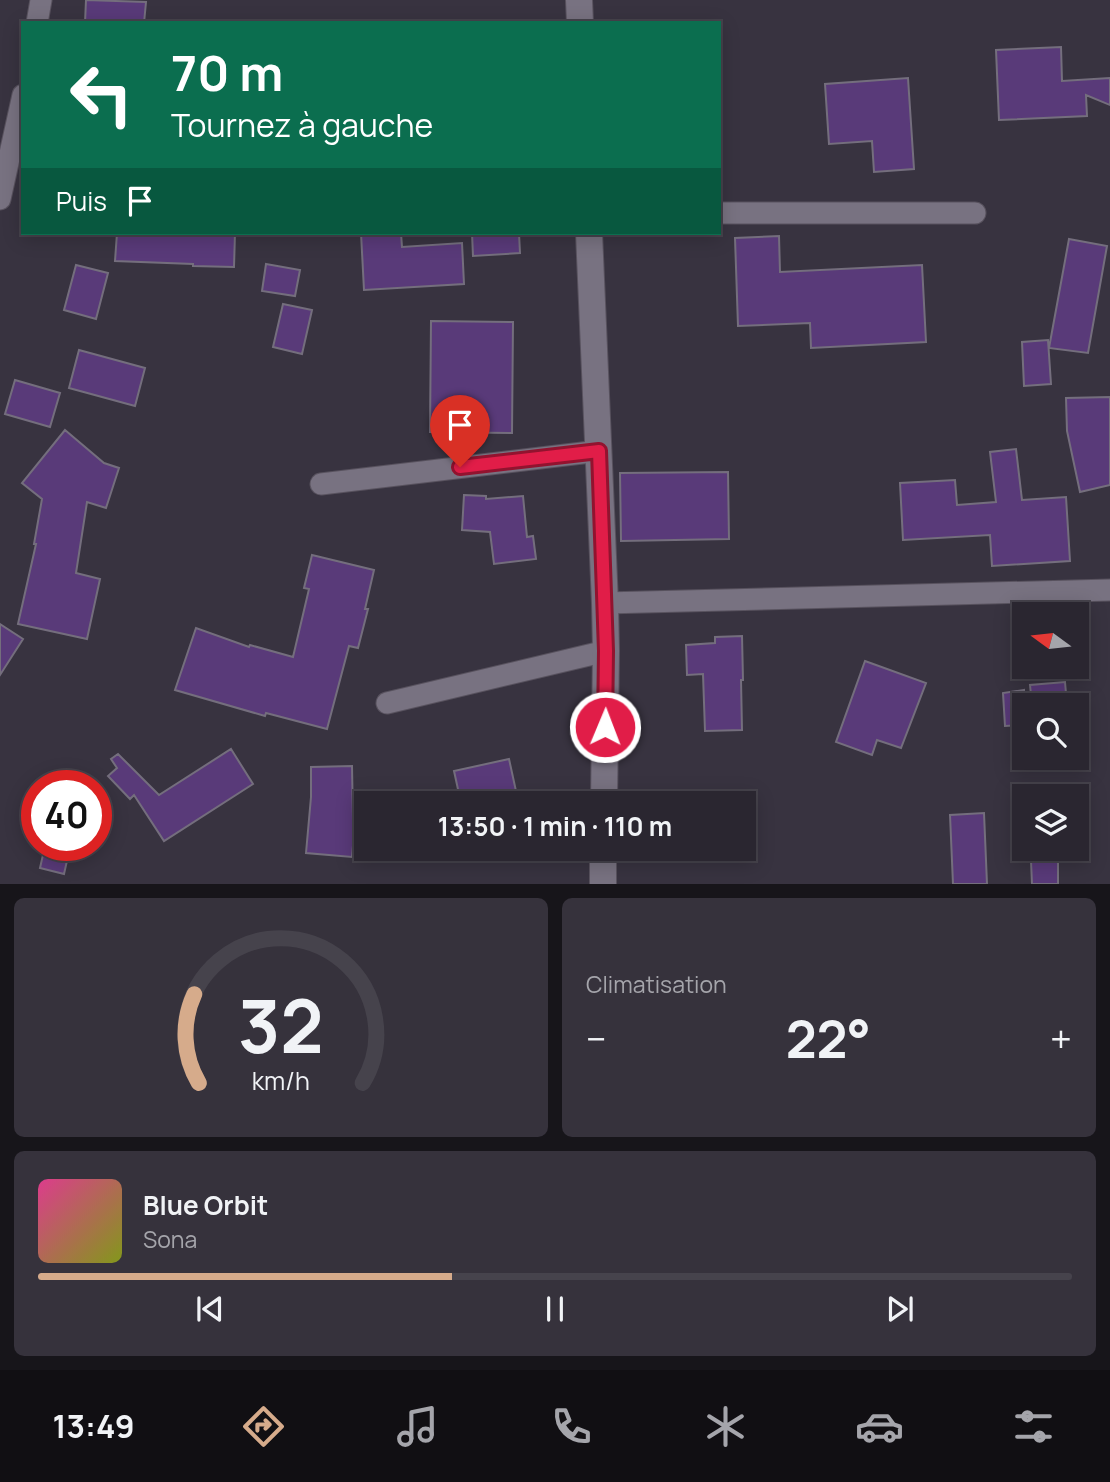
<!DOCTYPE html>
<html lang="fr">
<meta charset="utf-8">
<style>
body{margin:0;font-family:Manrope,sans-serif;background:#36323c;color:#f1f3f6;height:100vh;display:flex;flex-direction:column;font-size:26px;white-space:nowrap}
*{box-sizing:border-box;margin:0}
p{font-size:23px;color:#a5a5ab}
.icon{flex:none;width:38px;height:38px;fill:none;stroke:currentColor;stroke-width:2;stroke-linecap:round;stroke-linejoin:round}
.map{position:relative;height:884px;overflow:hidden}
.side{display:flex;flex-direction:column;gap:14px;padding:14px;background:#17151a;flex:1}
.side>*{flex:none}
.banner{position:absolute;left:21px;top:21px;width:700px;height:214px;border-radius:0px;box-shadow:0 4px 18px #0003,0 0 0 2px #46434c;background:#0b6e4f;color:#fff;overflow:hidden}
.needle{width:46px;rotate:285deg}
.tools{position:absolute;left:1012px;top:602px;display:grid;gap:14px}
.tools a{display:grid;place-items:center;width:77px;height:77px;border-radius:0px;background:#2a2630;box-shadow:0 4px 18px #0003,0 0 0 2px #46434c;font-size:35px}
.speed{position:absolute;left:21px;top:770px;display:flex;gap:14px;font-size:35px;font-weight:700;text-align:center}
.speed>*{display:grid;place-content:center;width:91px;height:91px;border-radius:50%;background:#2a2630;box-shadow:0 4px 18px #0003,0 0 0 2px #46434c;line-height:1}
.speed .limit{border:10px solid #d22;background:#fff;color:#111}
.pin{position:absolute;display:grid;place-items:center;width:60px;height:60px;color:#fff;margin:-72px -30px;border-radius:50% 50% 50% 0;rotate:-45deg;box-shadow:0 0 7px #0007}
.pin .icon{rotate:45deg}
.me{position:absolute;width:77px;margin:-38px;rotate:1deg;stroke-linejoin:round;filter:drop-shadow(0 0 5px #0008)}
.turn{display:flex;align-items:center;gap:24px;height:147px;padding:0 35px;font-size:32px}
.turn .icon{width:91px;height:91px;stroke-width:2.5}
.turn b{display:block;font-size:49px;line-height:60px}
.then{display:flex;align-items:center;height:66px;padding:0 35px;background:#0003;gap:14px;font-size:26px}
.big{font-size:52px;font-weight:700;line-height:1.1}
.side .card{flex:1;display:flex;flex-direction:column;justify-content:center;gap:10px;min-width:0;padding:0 24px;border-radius:10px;background:#36323c}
.side .dial{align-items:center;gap:0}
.dial svg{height:182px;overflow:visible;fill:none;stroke:#46434c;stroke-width:7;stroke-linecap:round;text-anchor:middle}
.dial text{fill:#f1f3f6;stroke:none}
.song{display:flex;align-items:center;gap:21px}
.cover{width:84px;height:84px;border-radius:10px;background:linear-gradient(135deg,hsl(330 70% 55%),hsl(70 70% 35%))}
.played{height:7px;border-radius:4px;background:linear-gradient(90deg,#d6ab8b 40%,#46434c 40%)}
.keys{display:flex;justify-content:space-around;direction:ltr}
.heat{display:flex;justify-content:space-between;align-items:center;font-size:38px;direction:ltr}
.side .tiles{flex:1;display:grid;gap:14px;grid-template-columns:1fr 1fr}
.card:last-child{grid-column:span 2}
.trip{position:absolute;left:354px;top:791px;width:402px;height:70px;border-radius:0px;background:#2a2630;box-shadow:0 4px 18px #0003,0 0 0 2px #46434c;font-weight:700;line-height:70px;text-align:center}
.tabs{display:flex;height:112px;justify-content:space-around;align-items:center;background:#110f13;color:#a5a5ab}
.tabs .icon{width:49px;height:49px}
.tabs .active{color:#d6ab8b}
.tabs b{font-size:32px;color:#f1f3f6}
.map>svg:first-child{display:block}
.building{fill:#593a79;stroke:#746e7d;stroke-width:2}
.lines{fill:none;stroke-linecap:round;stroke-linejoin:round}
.minor-casing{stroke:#58525e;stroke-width:23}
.tertiary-casing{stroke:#58525e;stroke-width:28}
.minor{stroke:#787281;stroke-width:21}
.tertiary{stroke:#787281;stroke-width:26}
.route-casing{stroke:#92132f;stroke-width:18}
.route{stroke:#e11d48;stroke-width:12}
</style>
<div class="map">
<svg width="1110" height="884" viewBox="0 0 1110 884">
<rect width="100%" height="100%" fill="#383340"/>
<!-- building -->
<path class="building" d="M86,0l60,2 -2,21h-59z
M1061,47l1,34 48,-3v27l-24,-10 1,21 -88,4 -3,-70z
M908,78l6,91 -40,3 -2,-31 -43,3 -4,-60z
M117,233h118l-1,34 -41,-1v-2l-78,-3z
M361,233h40l1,14 60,-4 2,41 -100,6z
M472,233h47l1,20 -47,3z
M779,236l1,36 142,-7 4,77 -115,6 -1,-25 -72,3 -3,-88z
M1069,239l38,7 -19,107 -39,-5z
M266,264l34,6 -5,26 -33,-5z
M76,265l32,8 -12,46 -32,-9z
M283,304l29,6 -10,44 -29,-7z
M431,321l82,1 -1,111 -82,-1z
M1048,340l3,44 -27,2 -2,-44z
M79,350l66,18 -10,38 -66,-18z
M15,380l45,13 -10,34 -45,-13z
M1110,397v88l-30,7 -13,-61 -1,-33z
M65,430l39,33 15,5 -13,40 -19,-6 -11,71 24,6 -13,60 -69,-15 18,-80h-2l8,-45 -20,-16z
M1016,449l6,51 44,-3 4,64 -78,5 -2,-31 -87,5 -3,-57 55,-3 2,25 39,-3 -6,-50z
M728,472l1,67 -108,2 -1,-68z
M464,495l22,1v3l37,-3 4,41 6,-1 3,23 -42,5 -4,-32 -28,-2z
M312,555l62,15 -9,39h3l-10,39 -9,-2 -22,83 -61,-16 -1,3 -90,-26 21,-62 53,19 1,-2 43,12 16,-68 -5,-1z
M0,624l23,15 -23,36z
M742,636l1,44h-2l1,50 -37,1 -2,-57 -16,1 -1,-30 29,-2v-6z
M865,661l61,22 -25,65 -24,-8 -5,15 -36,-13z
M1065,682l2,23h-35l-2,-20z
M1024,690v35l-19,1 -2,-33z
M231,749l22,35 -89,57 -30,-46 -4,4 -22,-23 9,-8 -6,-9 7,-5 41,41z
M509,759l7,32 -55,12 -7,-32z
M352,766l1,55h2l-3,36 -46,-4 5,-56v-30z
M984,813l3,71h-34l-3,-69z
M45,846l24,6 -5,22 -24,-6z
M1058,860v24h-26l-1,-23z"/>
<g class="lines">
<defs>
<path id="minor" d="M37,23l4,-23
M0,199l23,-104
M719,213h256
M321,484l278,-33
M605,603l505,-13
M387,703l219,-52"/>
<path id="tertiary" d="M579,0l1,23
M589,233l16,370 1,48 -2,152
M603,884v-35"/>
</defs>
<!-- minor casing -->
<use href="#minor" class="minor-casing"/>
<!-- tertiary casing -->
<use href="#tertiary" class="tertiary-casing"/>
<!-- minor -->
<use href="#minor" class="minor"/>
<!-- tertiary -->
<use href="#tertiary" class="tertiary"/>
</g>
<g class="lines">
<defs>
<path id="route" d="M460,467l139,-16 7,200 -1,76"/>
</defs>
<!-- route casing -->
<use href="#route" class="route-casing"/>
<!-- route -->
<use href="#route" class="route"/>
</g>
</svg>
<div class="tools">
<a><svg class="needle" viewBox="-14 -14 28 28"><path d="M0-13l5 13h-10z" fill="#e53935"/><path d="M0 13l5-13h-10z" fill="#a5a5ab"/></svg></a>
<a><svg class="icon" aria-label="search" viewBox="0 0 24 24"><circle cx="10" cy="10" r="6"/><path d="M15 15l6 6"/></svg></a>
<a><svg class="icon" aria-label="layers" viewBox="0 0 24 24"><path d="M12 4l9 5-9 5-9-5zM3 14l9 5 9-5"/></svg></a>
</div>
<div class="speed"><div class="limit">40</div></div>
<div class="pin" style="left:460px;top:467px;background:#d93025"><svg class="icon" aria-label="arrive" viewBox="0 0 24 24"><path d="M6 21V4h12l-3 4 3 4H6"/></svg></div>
<svg class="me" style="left:605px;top:727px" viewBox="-20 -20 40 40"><circle r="17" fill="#e11d48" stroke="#fff" stroke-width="3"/><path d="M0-11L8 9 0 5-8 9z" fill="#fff"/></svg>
<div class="trip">13:50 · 1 min · 110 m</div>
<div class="banner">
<div class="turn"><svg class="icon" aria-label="left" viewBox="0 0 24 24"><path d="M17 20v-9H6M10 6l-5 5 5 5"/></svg><div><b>70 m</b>Tournez à gauche</div></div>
<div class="then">Puis<svg class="icon" aria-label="arrive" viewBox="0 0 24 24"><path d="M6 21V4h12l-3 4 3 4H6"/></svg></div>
</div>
</div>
<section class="side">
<div class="tiles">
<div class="card dial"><svg viewBox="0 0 100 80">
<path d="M14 69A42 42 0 1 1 86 69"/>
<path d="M14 69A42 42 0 0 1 12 30" stroke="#d6ab8b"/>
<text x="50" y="56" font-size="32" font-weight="700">32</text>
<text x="50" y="72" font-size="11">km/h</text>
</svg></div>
<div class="card"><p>Climatisation</p>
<div class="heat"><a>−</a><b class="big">22°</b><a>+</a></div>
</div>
<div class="card">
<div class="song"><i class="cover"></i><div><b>Blue Orbit</b><p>Sona</p></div></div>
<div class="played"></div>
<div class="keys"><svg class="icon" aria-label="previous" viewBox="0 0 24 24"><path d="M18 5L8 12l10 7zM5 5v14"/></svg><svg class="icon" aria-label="pause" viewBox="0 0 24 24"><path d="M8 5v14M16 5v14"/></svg><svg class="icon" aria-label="next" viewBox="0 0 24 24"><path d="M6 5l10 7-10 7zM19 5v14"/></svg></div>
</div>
</div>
</section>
<nav class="tabs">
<b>13:49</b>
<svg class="icon active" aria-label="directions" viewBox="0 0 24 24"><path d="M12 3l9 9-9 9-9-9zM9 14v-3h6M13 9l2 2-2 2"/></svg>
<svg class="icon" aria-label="music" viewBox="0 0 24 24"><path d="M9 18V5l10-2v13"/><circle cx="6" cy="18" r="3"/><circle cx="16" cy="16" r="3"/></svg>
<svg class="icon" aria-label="phone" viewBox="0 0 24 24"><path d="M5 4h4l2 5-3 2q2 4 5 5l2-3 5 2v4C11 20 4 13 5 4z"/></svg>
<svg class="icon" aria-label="climate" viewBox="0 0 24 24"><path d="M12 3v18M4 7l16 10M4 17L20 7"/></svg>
<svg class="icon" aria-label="car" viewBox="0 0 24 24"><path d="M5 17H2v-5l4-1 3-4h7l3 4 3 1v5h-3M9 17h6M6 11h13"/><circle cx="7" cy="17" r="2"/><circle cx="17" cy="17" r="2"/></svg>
<svg class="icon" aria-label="filters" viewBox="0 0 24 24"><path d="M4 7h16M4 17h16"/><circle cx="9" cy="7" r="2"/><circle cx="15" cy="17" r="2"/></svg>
</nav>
